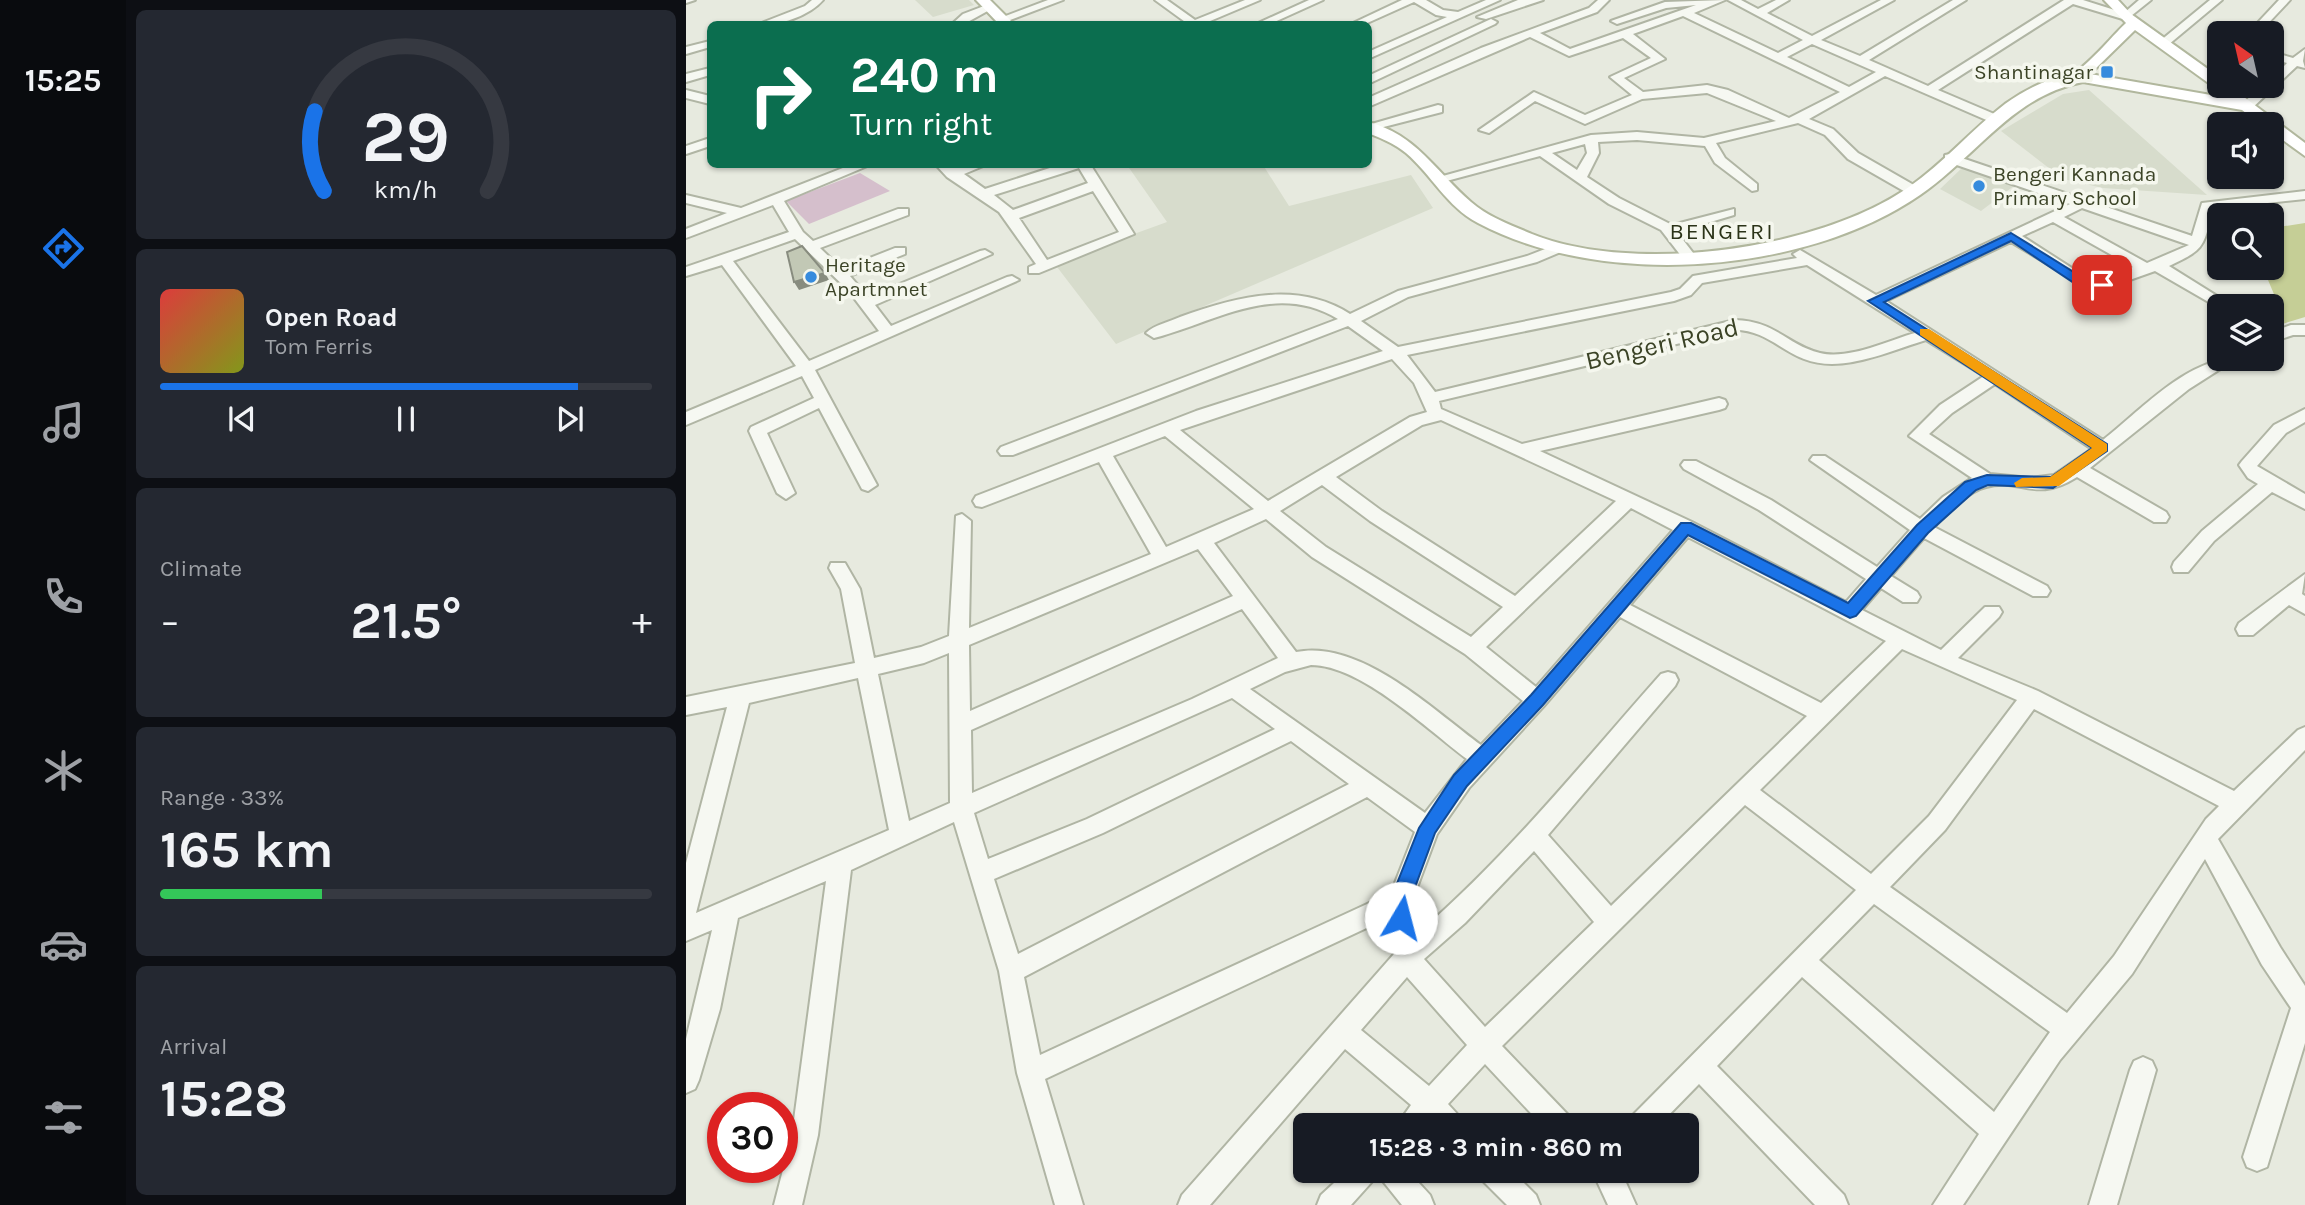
<!DOCTYPE html>
<meta charset="utf-8">
<style>
body{margin:0;font-family:Karla,sans-serif;background:#242831;color:#f1f3f6;height:100vh;display:flex;flex-direction:column;font-size:26px;white-space:nowrap}
*{box-sizing:border-box;margin:0}
p{font-size:23px;color:#9ea1a6}
.icon{flex:none;width:38px;height:38px;fill:none;stroke:currentColor;stroke-width:2;stroke-linecap:round;stroke-linejoin:round}
.map{position:relative;flex:1;overflow:hidden}
.details{display:flex;flex-direction:column;gap:10px;padding:10px;background:#0d0f14;width:560px}
.details>*{flex:none}
.hud{position:absolute;left:21px;top:21px;width:665px;height:147px;border-radius:10px;box-shadow:0 2px 5px #0004;background:#0b6e4f;color:#fff;overflow:hidden}
.needle{width:46px;rotate:326deg}
.fabs{position:absolute;left:1521px;top:21px;display:grid;gap:14px}
.fabs a{display:grid;place-items:center;width:77px;height:77px;border-radius:10px;background:#171b24;box-shadow:0 2px 5px #0004;font-size:35px}
.speed{position:absolute;left:21px;top:1092px;display:flex;gap:14px;font-size:35px;font-weight:700;text-align:center}
.speed>*{display:grid;place-content:center;width:91px;height:91px;border-radius:50%;background:#171b24;box-shadow:0 2px 5px #0004;line-height:1}
.speed .limit{border:10px solid #d22;background:#fff;color:#111}
.pin{position:absolute;display:grid;place-items:center;width:60px;height:60px;color:#fff;margin:-30px;border-radius:14px;box-shadow:0 4px 10px #0006}
.me{position:absolute;width:77px;margin:-38px;rotate:8deg;stroke-linejoin:round;filter:drop-shadow(0 0 5px #0008)}
.turn{display:flex;align-items:center;gap:24px;height:147px;padding:0 28px;font-size:32px}
.turn .icon{width:91px;height:91px;stroke-width:2.5}
.turn b{display:block;font-size:49px;line-height:60px}
.big{font-size:52px;font-weight:700;line-height:1.1}
.details .card{flex:1;display:flex;flex-direction:column;justify-content:center;gap:10px;min-width:0;padding:0 24px;border-radius:10px;background:#242831}
.details .dial{align-items:center;gap:0}
.dial svg{height:182px;overflow:visible;fill:none;stroke:#363941;stroke-width:7;stroke-linecap:round;text-anchor:middle}
.dial text{fill:#f1f3f6;stroke:none}
.song{display:flex;align-items:center;gap:21px}
.cover{width:84px;height:84px;border-radius:10px;background:linear-gradient(135deg,hsl(0 70% 55%),hsl(70 70% 35%))}
.played{height:7px;border-radius:4px;background:linear-gradient(90deg,#1a73e8 85%,#363941 85%)}
.keys{display:flex;justify-content:space-around;direction:ltr}
.heat{display:flex;justify-content:space-between;align-items:center;font-size:38px;direction:ltr}
.charge{height:10px;border-radius:5px;background:linear-gradient(90deg,#34c759 33%,#363941 0)}
.trip{position:absolute;left:607px;top:1113px;width:406px;height:70px;border-radius:10px;background:#171b24;box-shadow:0 2px 5px #0004;font-weight:700;line-height:70px;text-align:center}
main{display:flex;flex:1;min-height:0}
.menu{display:flex;flex-direction:column;width:126px;justify-content:space-around;align-items:center;background:#090b0e;color:#9ea1a6}
.menu .icon{width:49px;height:49px}
.menu .current{color:#1a73e8}
.menu b{font-size:32px;color:#f1f3f6}
.map>svg:first-child{display:block}
.built{fill:#d7dccc}
.green{fill:#d5bfcc}
.water{fill:#c5ce96}
.lines{fill:none;stroke-linecap:round;stroke-linejoin:round}
.minor-casing{stroke:#b0b5a4;stroke-width:4}
.major-casing{stroke:#b1b79d;stroke-width:4}
.minor{fill:#f6f8f2;fill-rule:evenodd}
.major{fill:#fff;fill-rule:evenodd}
.shaded-wall{fill:#888c7f}
.building{fill:#c2c8b5;stroke:#888c7f;stroke-width:2}
.route{fill:#1a73e8;stroke:#114b97;stroke-width:2}
.slow{fill:#f59e0b}
.poi-dot{fill:#368bdd;stroke:#f5f7ee;stroke-width:2.5}
.labels{text-anchor:middle;dominant-baseline:central;stroke-width:7;stroke-linejoin:round;paint-order:stroke}
.far-poi-label{font-size:21px;fill:#3b4326;stroke:#f5f7ee;text-anchor:start}
.far-neighbourhood-label{font-size:23px;letter-spacing:2px;fill:#2b3318;stroke:#f5f7ee}
.street-label{font-size:26px;fill:#3b4326;stroke:#f5f7ee}
</style>
<main>
<nav class="menu">
<b>15:25</b>
<svg class="icon current" aria-label="directions" viewBox="0 0 24 24"><path d="M12 3l9 9-9 9-9-9zM9 14v-3h6M13 9l2 2-2 2"/></svg>
<svg class="icon" aria-label="music" viewBox="0 0 24 24"><path d="M9 18V5l10-2v13"/><circle cx="6" cy="18" r="3"/><circle cx="16" cy="16" r="3"/></svg>
<svg class="icon" aria-label="phone" viewBox="0 0 24 24"><path d="M5 4h4l2 5-3 2q2 4 5 5l2-3 5 2v4C11 20 4 13 5 4z"/></svg>
<svg class="icon" aria-label="climate" viewBox="0 0 24 24"><path d="M12 3v18M4 7l16 10M4 17L20 7"/></svg>
<svg class="icon" aria-label="car" viewBox="0 0 24 24"><path d="M5 17H2v-5l4-1 3-4h7l3 4 3 1v5h-3M9 17h6M6 11h13"/><circle cx="7" cy="17" r="2"/><circle cx="17" cy="17" r="2"/></svg>
<svg class="icon" aria-label="filters" viewBox="0 0 24 24"><path d="M4 7h16M4 17h16"/><circle cx="9" cy="7" r="2"/><circle cx="15" cy="17" r="2"/></svg>
</nav>
<section class="details">
<div class="card dial"><svg viewBox="0 0 100 80">
<path d="M14 69A42 42 0 1 1 86 69"/>
<path d="M14 69A42 42 0 0 1 10 34" stroke="#1a73e8"/>
<text x="50" y="56" font-size="32" font-weight="700">29</text>
<text x="50" y="72" font-size="11">km/h</text>
</svg></div>
<div class="card">
<div class="song"><i class="cover"></i><div><b>Open Road</b><p>Tom Ferris</p></div></div>
<div class="played"></div>
<div class="keys"><svg class="icon" aria-label="previous" viewBox="0 0 24 24"><path d="M18 5L8 12l10 7zM5 5v14"/></svg><svg class="icon" aria-label="pause" viewBox="0 0 24 24"><path d="M8 5v14M16 5v14"/></svg><svg class="icon" aria-label="next" viewBox="0 0 24 24"><path d="M6 5l10 7-10 7zM19 5v14"/></svg></div>
</div>
<div class="card"><p>Climate</p>
<div class="heat"><a>−</a><b class="big">21.5°</b><a>+</a></div>
</div>
<div class="card"><p>Range · 33%</p><b class="big">165 km</b><div class="charge"></div></div>
<div class="card"><p>Arrival</p><b class="big">15:28</b></div>
</section>
<div class="map">
<svg width="1619" height="1205" viewBox="0 0 1619 1205">
<rect width="100%" height="100%" fill="#e7eadf"/>
<!-- built -->
<path class="built" d="M229,0h54l5,5 -41,12z
M1403,90l118,105 -104,-7 -40,-9 -62,-48 62,-37z
M441,165h136l26,41 122,-31 22,33 -317,136 -62,-81 113,-41z
M1277,167l56,15 -38,29 -41,-22z"/>
<!-- green -->
<path class="green" d="M174,173l30,18 -81,33 -23,-23z"/>
<!-- water -->
<path class="water" d="M1619,223v94l-26,8 -3,-26 -13,-31h9v-40z"/>
<g class="lines">
<defs>
<path id="minor" d="M0,0h9l-9,3z
M126,0h11c-14,16 -43,26 -64,24l46,-18z
M362,0h15l-58,22 -10,-2z
M469,0h12l28,20 50,-20h15l-57,24h-15z
M623,0h14l-53,24h-14z
M716,0h24l17,10 15,2 28,-12h14l-132,59v-7l79,-35 -11,-2 -22,-13 -49,22h-14z
M832,0h25l-57,19 -9,-2z
M912,0h11l-12,12 -57,21 30,16 126,-44 -30,3 -49,16 -6,-3 54,-19 60,-2 -31,13 84,40 25,-13 -75,-40h13l17,9 18,-9h13l-22,13 45,23 69,-36h13l-73,40 39,16 93,-56h13l-97,60 59,26 136,-86h19l41,13 15,-13h12l-25,20 -53,-16 -135,86 61,26v6h-8l-106,-46 -76,43 24,10 25,24 61,35v6h-10l-61,-35 -23,-24 -27,-12 -82,20 9,15 32,26v6l-5,1 -37,-28 -10,-17 -68,-6 -39,2 1,11 -12,24 32,21 53,27 62,-16v6l-57,17 20,26 -7,4 -5,-1 -24,-31 -52,-26 -69,-48 -101,27 -7,-4 159,-44 46,-3 67,6 72,-17 -69,-28 -65,6 -57,25 -50,-23 -46,32 -10,-3 55,-38 51,23 47,-20 -22,-18 41,-19 -28,-20 -54,18 -39,-19 -162,70v-9l113,-50 108,-40zM997,16l157,76 -51,26 -61,-28 -21,-5 -64,7 -19,-14 41,-19 -32,-25zM1126,44l64,28 -27,15 -62,-30zM899,144l2,9 -10,17 -25,-17z
M1524,0h12l-54,45h-8v-4z
M1593,0h11l-31,33h-11z
M298,6l9,2 -29,16h-12l11,-10z
M805,19l6,3 -2,2 -127,60v-8z
M24,41v6l-24,7v-7z
M1619,49l-2,12 2,7 -8,-2 -46,43h-8v-6l19,-17h10v-8l15,-15 -15,-4v-7l21,6z
M24,68v7l-24,7v-8z
M0,90l24,6v8l-24,-6z
M752,105l4,1v6l-74,19v-6z
M24,138v8l-24,8v-8z
M1264,154l242,82 10,-33 103,-12v8l-92,10c-10,39 -8,40 -44,57l64,40 -14,2 -64,-37 -48,17 -18,1 -78,-47 -125,59 217,139c37,-29 86,-83 133,-81l-47,30 -99,79 76,44 3,5 -3,5h-12l-77,-45c-43,27 -56,0 -91,10 -20,5 -38,26 -52,40l113,59 3,5 -3,5h-14l-109,-58 -33,38 26,16 3,5 -3,5h-14l-22,-14 -19,22 79,40 44,-43h14l3,5 -3,5 -41,41 80,33 196,100 64,-61 7,-3v23l-87,89 62,108 25,39v57l-38,124 -10,4 -10,-4 -4,-10 48,-149 -29,-43 -57,-106 -73,115 -72,86 -97,145h-30l46,-71 -177,-157 -85,89 127,129 4,10h-33l-116,-121 -40,41h-31l4,-9 224,-226 -111,-85 -243,241 67,70 4,9h-31l-57,-61 -37,40 11,12 4,9h-66l14,-20 -66,-56 -135,156h-32l4,-10 212,-241 -4,-37 -345,162 38,126h-28l-38,-132 -18,-102 -45,-149 -103,48 -33,265 -16,70h-28l18,-70 34,-254 -88,37 -18,91 -21,71 -4,9 -9,4v-54l26,-109 -26,11v-78l41,-156 -41,8v-18l169,-34 -14,-74 -12,-21 2,-5h14l15,26 14,69 47,-11 28,-11 7,-120 6,-2 9,7 -2,107 182,-74 -52,-92 -117,45 -6,-1 -3,-5 3,-5 220,-85 187,-60 -35,-25 -335,129h-12l-3,-4 3,-4 337,-128c-63,-38 -122,3 -184,19l-8,-5c8,-8 23,-11 34,-16 55,-20 117,-37 170,-3l48,-23 129,-35 31,-12 5,1v6l-26,11 -129,35 -47,24 37,26 273,-55 9,-3 13,-13 104,-18 -4,-4 7,-4 76,45 194,-91 -125,-43v-6zM1396,208l107,37 -42,18 -83,-46zM1367,222l80,45 -41,14 -70,-45zM1121,265l108,68c-28,8 -66,27 -95,20 -33,-8 -44,-32 -85,-33l-300,72 -28,-37 267,-54 17,-6 11,-12zM1049,330c29,0 44,19 69,29 38,15 85,-8 122,-19l58,36 -44,29 -31,31 63,42 -29,19 -23,22 -95,-63h-12l-3,4 100,70 -33,37 -106,-67 -75,-39h-12l-3,4 3,4 75,41 107,69 -20,23 -154,-80 -152,-71 179,-41 6,-2 2,-4 -2,-4 -6,-2 -197,46 -81,-35 -2,-8zM706,359l22,24 13,29 -17,5 -142,84 -88,-71zM1309,384l97,65 -38,26 -23,3 -41,-4 -61,-40 23,-21zM755,420l175,81 -101,95 -133,-85 -46,-34 86,-52zM479,436l89,73 -88,38 -53,-91zM636,485l48,36 133,86 -32,30 -145,-90 -46,-36zM945,508l42,22 -137,157 -50,-40zM580,519l46,38 153,97 58,47 -42,44c-49,-36 -121,-106 -185,-93l-82,-109zM1002,537l198,104 -65,62 -191,-98zM512,549l35,47 -263,115 -1,-66zM556,609l36,49 -86,41 -220,94 -1,-63zM934,617l187,99 -196,190 -63,-71 127,-149 3,-6 -3,-6 -7,-2 -7,2c-79,89 -154,183 -245,261l-4,-34 25,-67 32,-46 75,-82zM1216,649l115,51 -88,116 -58,58 -111,-84zM263,653l1,150 -41,18 -31,-147 46,-11zM625,665c50,0 117,65 156,94l-42,54 -175,-124 35,-17zM172,678l31,152 -193,83 53,-210zM546,698l43,31 -188,90 -99,40 -14,-46zM1348,709l185,97 -13,13 -92,137 -47,57 -177,-126 55,-57zM605,741l58,43 -331,170 -24,-75 109,-46zM681,797l48,35 -24,61 -351,162 -16,-78zM848,851l60,71 -109,105 -61,-68 41,-36zM1188,904l176,128 -56,80 -175,-152zM721,977l60,68 -38,41 -68,-56z
M167,164h19l-88,37 19,31 10,9 85,-32h10v6l-88,33 22,21 53,-21h10v6l-55,22 18,21 112,-46 5,-1 7,4 -117,51 16,21 116,-49 5,-1 7,4 -204,90 62,115 -9,6 -6,-2 -43,-81 -52,25 28,60 -9,6 -9,-6 -28,-62 2,-4 63,-29 -12,-22 -116,49v-13l110,-46 -74,-101 -36,11v-9l103,-35 -16,-27 -87,33v-9l41,-16 -41,-10v-8l55,13zM109,239l53,51 31,41 -70,30 -76,-100z
M249,164h15l6,4 12,-4h20l-24,10 21,15 77,-25h28l44,70 -95,39h-10v-6l7,-3 -37,-52 -52,-35zM393,168l9,15 -75,27 -19,-15zM407,191l26,41 -72,28 -28,-42z
M1605,325h14v10h-12l-21,7v-10z
M1619,409v13l-19,11 -29,33 48,28v15l-33,-17 -58,49 -26,31h-14l-2,-5 2,-5 28,-31 56,-47 -10,-6 -9,-13 3,-4 32,-36z
M1619,574l-3,20 3,2v18l-16,-9 -36,30h-14l-3,-6 3,-6z
M1457,1057l9,4 4,9 -39,135h-28l41,-135 4,-9z
M661,1171h61l22,24 4,10h-32l-24,-30 -27,30h-34l4,-10z
M793,1171h33l24,24 4,10h-33l-24,-24z
M910,1171h28l-1,5 13,29h-28l-13,-28z"/>
<path id="major" d="M290,0h14l24,24h-15z
M1418,0h14l13,14 88,63v9h6l-11,1 -79,-57 -45,44 138,24 2,-4h10l65,49v13l-33,-24v-8h-12l-18,-14 -159,-28c-71,14 -106,74 -163,113 -116,80 -318,94 -442,28 -31,-16 -47,-49 -72,-70 -11,-9 -25,-15 -38,-20v-11c48,12 68,50 103,80 17,15 40,23 61,32 102,41 287,16 377,-47 35,-24 62,-57 96,-83 14,-10 30,-19 47,-25 6,-2 14,-1 20,-5 17,-9 39,-37 54,-51z"/>
</defs>
<!-- minor casing -->
<use href="#minor" class="minor-casing"/>
<!-- major casing -->
<use href="#major" class="major-casing"/>
<!-- minor -->
<use href="#minor" class="minor"/>
<!-- major -->
<use href="#major" class="major"/>
</g>
<!-- shaded-wall -->
<path class="shaded-wall" d="M139,273l4,7 -30,10 -5,-8z"/>
<!-- building -->
<path class="building" d="M116,246l23,27 -31,9 -7,-30z"/>
<!-- route -->
<path class="route" d="M1325,233l74,46 23,6 -6,4 -25,-4 -66,-44 -127,61 223,142v7l-54,37 -65,-3 -12,5 -48,43 -72,83 -6,2 -162,-83 -145,170 -76,81 -32,47 -25,68 1,17 -3,6 -7,3 -7,-3 -4,-23 29,-73 35,-53 77,-80 150,-172h10l157,80 69,-78 48,-43 22,-7 64,2 41,-29 -224,-147z"/>
<!-- slow -->
<path class="slow" d="M1234,329h9l178,115v7l-48,35 -43,1 -2,-4 8,-5 28,-1 42,-29 -172,-113z"/>
<!-- markers -->
<g class="poi-dot">
<rect x="1414" y="65" width="14" height="14" rx="3.5"/>
<circle cx="1293" cy="186" r="7"/>
<circle cx="125" cy="277" r="7"/>
</g>
<g class="labels">
<!-- far-poi labels -->
<g class="far-poi-label">
<text x="1407" y="72" text-anchor="end">Shantinagar</text>
<text x="1307" y="174">Bengeri Kannada<tspan x="1307" dy="24">Primary School</tspan></text>
<text x="139" y="265">Heritage<tspan x="139" dy="24">Apartmnet</tspan></text>
</g>
<!-- far-neighbourhood labels -->
<g class="far-neighbourhood-label">
<text x="1036" y="231">BENGERI</text>
</g>
<!-- street labels -->
<g class="street-label">
<text transform="translate(976 344) rotate(-13)">Bengeri Road</text>
</g>
</g>
</svg>
<div class="fabs">
<a><svg class="needle" viewBox="-14 -14 28 28"><path d="M0-13l5 13h-10z" fill="#e53935"/><path d="M0 13l5-13h-10z" fill="#9ea1a6"/></svg></a>
<a><svg class="icon" aria-label="sound" viewBox="0 0 24 24"><path d="M4 9h4l5-4v14l-5-4H4zM17 9q2 3 0 6"/></svg></a>
<a><svg class="icon" aria-label="search" viewBox="0 0 24 24"><circle cx="10" cy="10" r="6"/><path d="M15 15l6 6"/></svg></a>
<a><svg class="icon" aria-label="layers" viewBox="0 0 24 24"><path d="M12 4l9 5-9 5-9-5zM3 14l9 5 9-5"/></svg></a>
</div>
<div class="speed"><div class="limit">30</div></div>
<div class="pin" style="left:1416px;top:285px;background:#d93025"><svg class="icon" aria-label="arrive" viewBox="0 0 24 24"><path d="M6 21V4h12l-3 4 3 4H6"/></svg></div>
<svg class="me" style="left:715px;top:918px" viewBox="-20 -20 40 40"><circle r="19" fill="#fff"/><path d="M0-13L10 11 0 6-10 11z" fill="#1a73e8"/></svg>
<div class="trip">15:28 · 3 min · 860 m</div>
<div class="hud">
<div class="turn"><svg class="icon" aria-label="right" viewBox="0 0 24 24"><path d="M7 20v-9h11M14 6l5 5-5 5"/></svg><div><b>240 m</b>Turn right</div></div>
</div>
</div>
</main>
